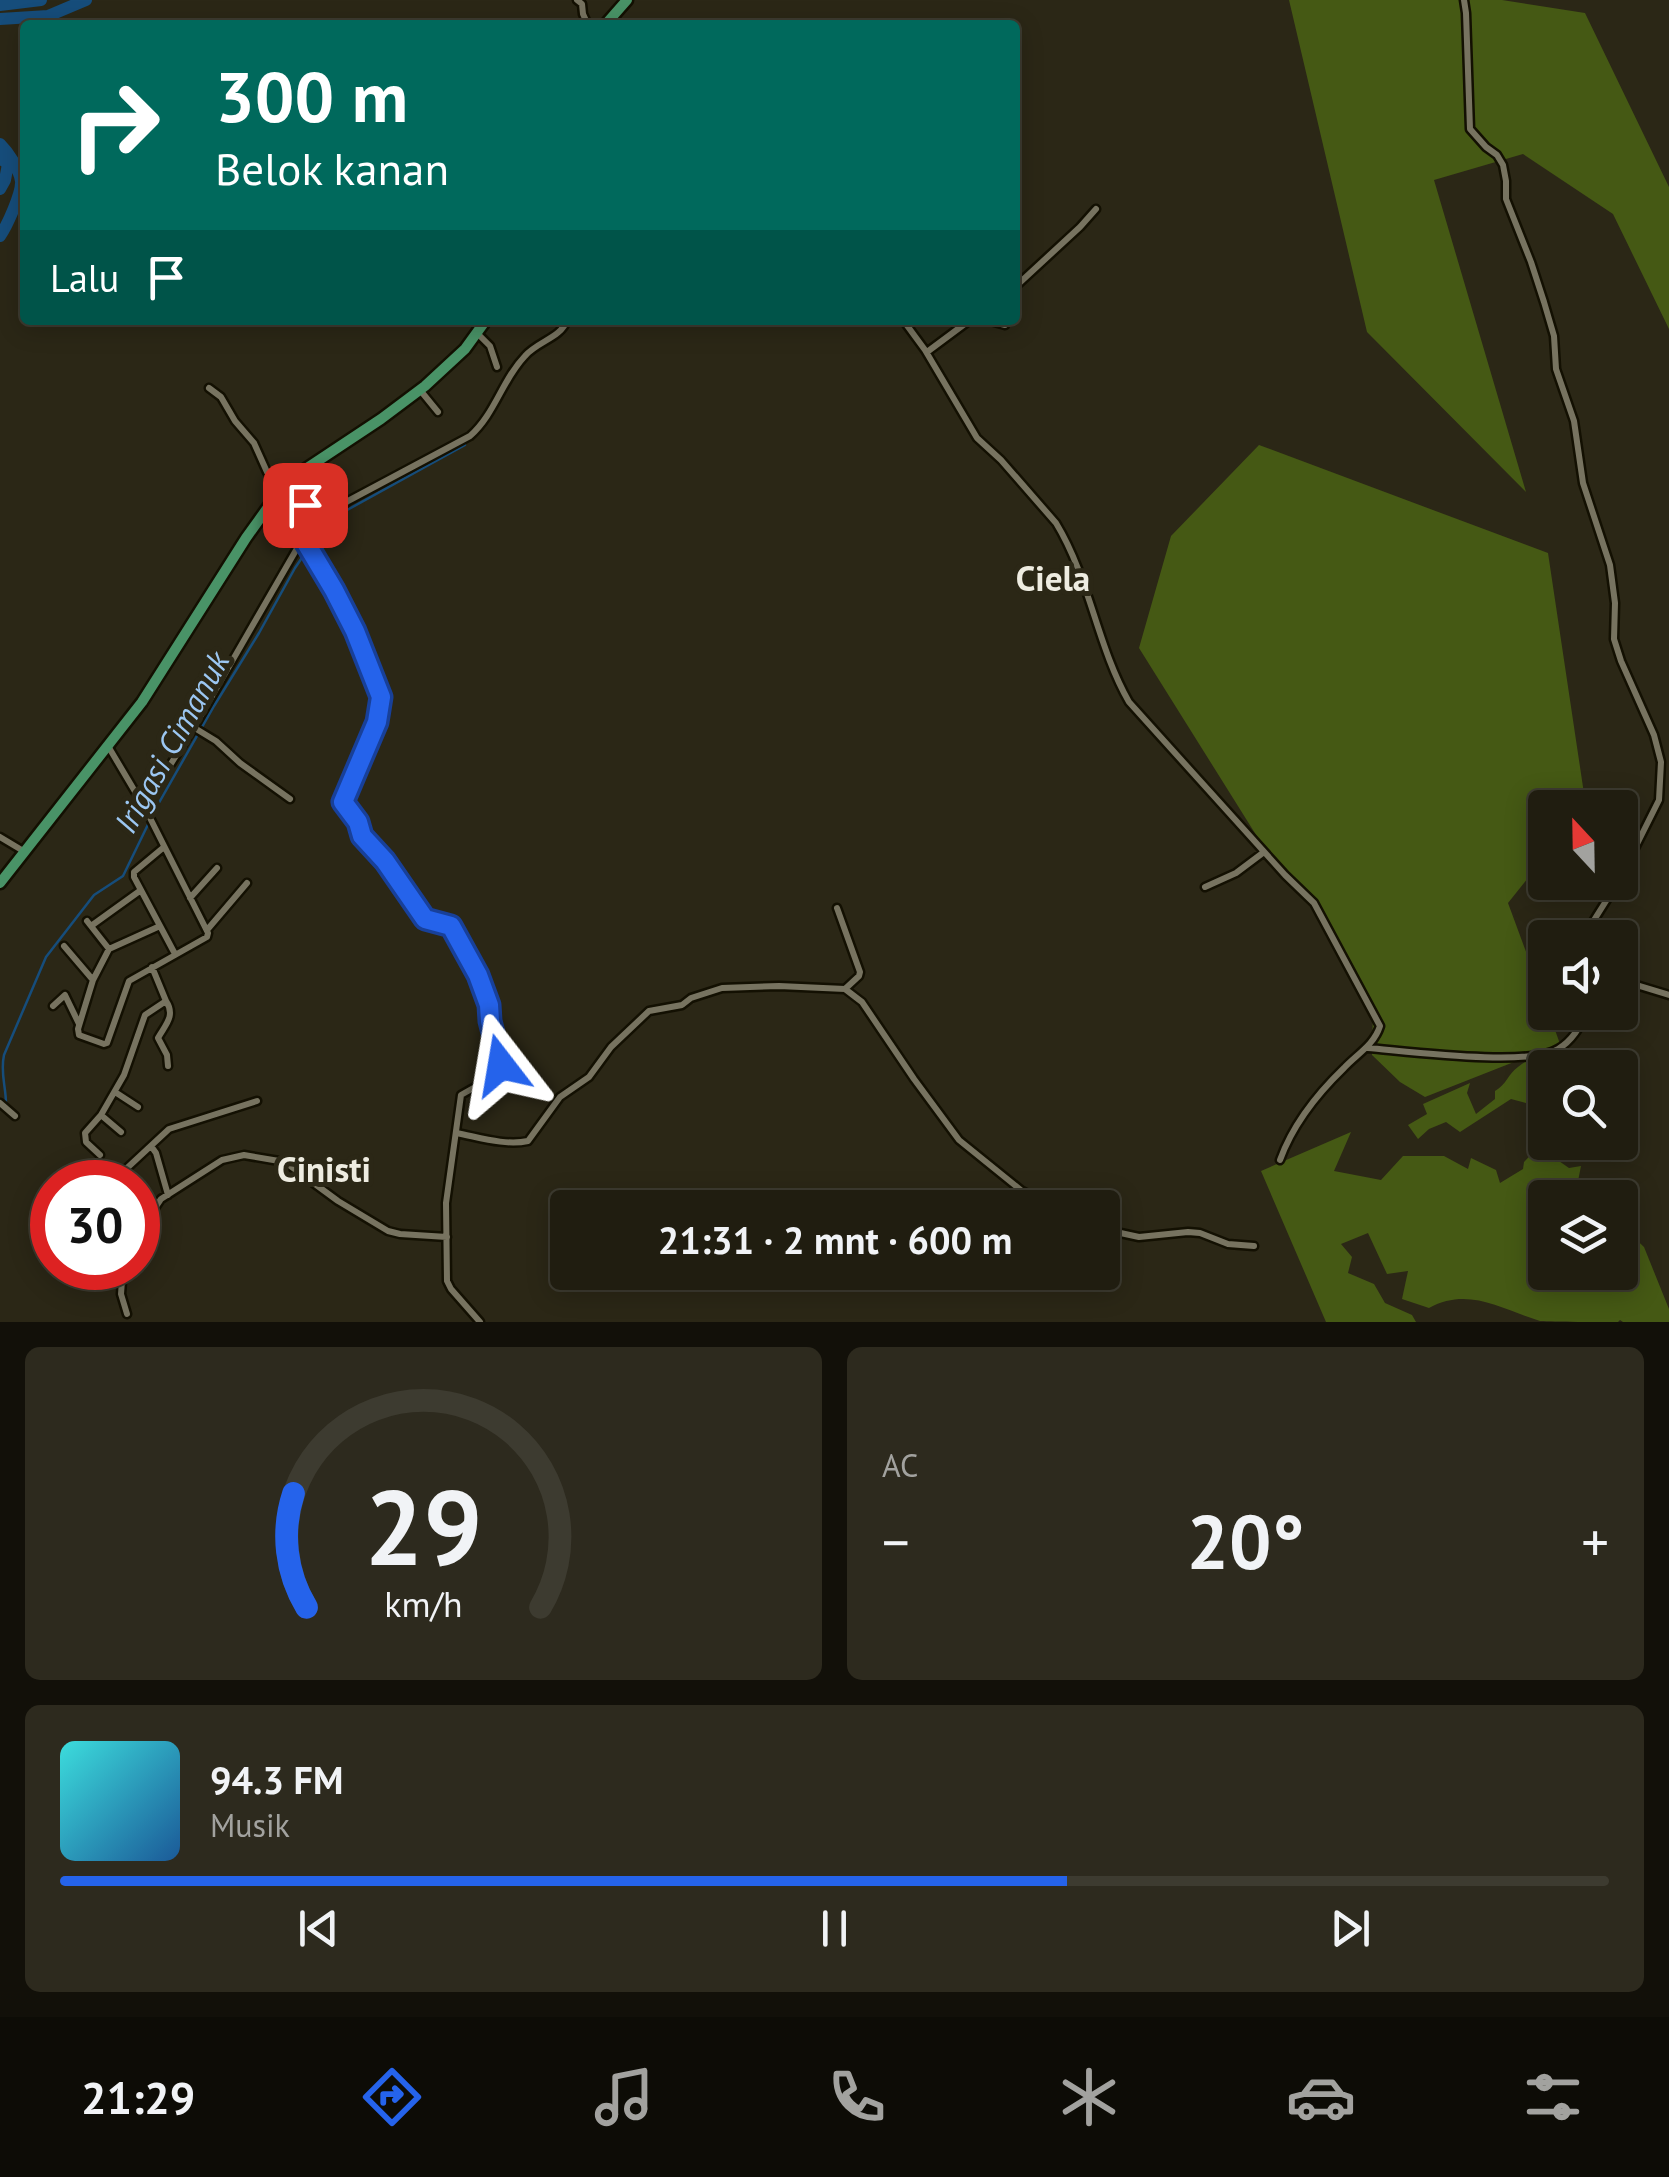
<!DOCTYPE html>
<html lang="id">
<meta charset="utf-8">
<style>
body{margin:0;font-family:"PT Sans",sans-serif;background:#2d2a1e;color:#f1f3f6;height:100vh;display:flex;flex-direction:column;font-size:38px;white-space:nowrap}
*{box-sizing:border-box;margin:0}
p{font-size:32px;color:#a2a29f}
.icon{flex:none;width:55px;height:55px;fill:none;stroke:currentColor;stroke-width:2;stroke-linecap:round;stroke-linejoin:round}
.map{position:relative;height:1322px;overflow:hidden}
.panel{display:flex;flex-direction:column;gap:25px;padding:25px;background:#121009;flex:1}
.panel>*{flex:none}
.top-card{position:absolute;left:20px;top:20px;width:1000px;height:305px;border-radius:10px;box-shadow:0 5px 25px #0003,0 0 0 2px #3d3b30;background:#00695c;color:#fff;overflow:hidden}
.needle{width:65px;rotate:338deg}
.controls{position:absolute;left:1528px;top:790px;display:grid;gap:20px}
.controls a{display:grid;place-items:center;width:110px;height:110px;border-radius:10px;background:#201d10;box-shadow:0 5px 25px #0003,0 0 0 2px #3d3b30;font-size:50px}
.speed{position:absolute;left:30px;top:1160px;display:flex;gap:20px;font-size:50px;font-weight:700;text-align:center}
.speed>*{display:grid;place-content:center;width:130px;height:130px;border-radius:50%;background:#201d10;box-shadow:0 5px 25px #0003,0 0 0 2px #3d3b30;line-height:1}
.speed .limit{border:15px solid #d22;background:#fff;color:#111}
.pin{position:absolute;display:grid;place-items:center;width:85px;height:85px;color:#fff;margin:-42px;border-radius:20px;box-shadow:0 5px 15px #0006}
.me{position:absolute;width:110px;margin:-55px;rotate:346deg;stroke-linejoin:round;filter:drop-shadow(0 0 8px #0008)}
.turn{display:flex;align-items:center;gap:35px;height:210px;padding:0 30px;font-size:45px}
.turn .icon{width:130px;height:130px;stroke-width:2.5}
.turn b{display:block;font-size:70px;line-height:85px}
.then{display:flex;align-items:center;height:95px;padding:0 30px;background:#0003;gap:20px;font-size:38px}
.big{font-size:75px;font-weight:800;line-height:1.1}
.panel .widget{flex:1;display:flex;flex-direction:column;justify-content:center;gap:15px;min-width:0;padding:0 35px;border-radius:15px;background:#2d2a1e}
.panel .dial{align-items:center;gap:0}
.dial svg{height:260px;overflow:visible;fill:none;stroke:#3d3b30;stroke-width:7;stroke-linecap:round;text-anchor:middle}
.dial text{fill:#f1f3f6;stroke:none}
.song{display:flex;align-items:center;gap:30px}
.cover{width:120px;height:120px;border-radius:15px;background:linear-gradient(135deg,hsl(180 70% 55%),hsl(210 70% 35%))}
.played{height:10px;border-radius:5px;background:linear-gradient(90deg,#2563eb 65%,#3d3b30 65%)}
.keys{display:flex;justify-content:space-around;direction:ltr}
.heat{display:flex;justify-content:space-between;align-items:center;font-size:55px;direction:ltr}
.panel .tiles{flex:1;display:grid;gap:25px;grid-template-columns:1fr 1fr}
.widget:last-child{grid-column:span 2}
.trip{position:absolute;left:550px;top:1190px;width:570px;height:100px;border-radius:10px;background:#201d10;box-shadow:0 5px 25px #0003,0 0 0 2px #3d3b30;font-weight:800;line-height:100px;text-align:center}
.dock{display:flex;height:160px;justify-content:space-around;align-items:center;background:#0d0c06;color:#a2a29f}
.dock .icon{width:70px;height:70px}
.dock .on{color:#2563eb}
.dock b{font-size:45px;color:#f1f3f6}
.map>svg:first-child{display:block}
.forest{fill:#455914}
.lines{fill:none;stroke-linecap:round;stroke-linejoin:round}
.stream{stroke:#164d7b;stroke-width:2.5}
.river{stroke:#164d7b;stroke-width:12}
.street-casing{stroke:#131002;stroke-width:11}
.primary-casing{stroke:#131002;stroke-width:15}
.street{stroke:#777360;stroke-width:6}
.primary{stroke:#499367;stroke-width:10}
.route-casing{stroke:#184099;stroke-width:25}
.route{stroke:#2563eb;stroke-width:18}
.labels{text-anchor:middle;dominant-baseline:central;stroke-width:10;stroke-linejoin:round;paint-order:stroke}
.water-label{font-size:32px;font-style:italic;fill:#9cc7f2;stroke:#2b2716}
.quarter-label{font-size:35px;font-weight:bold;fill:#eeece1;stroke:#2b2716}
</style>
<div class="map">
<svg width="1669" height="1322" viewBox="0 0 1669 1322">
<rect width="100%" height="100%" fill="#2b2716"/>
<!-- forest -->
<path class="forest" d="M1289,0h213l83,13 84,174v142l-56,-115 -90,-60 -89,26 92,312 -159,-160z
M1259,445l289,108 38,254 -41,1v49l-37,46 37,100v9l4,1 11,31 -135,53 -25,-15 -28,-27 1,-44 -67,-117 -48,-56 -119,-190 32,-112z
M1567,1049l7,18 -29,1v40l-34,-9 -51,33 -14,-10 -17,7 -11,10 -10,-14 19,-11 -4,-10 47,-21 -3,10 9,21 19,-15v-8c12,-7 13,-17 23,-24 13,-11 32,-14 49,-18z
M1351,1132l-17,39 47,9 22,-24h41l24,13 3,-11 25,12 4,13 23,-14 1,-7 21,-22v2l23,2 -22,8 23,16 12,-2 -3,15 23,-2 18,18 -74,1v74h75v-48l24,23 25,62v13h-46l-3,-2 -2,2c-17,0 -65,0 -78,-1 -37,-11 -71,-35 -111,-13l-27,-9 6,-28 -21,3 -19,-41 -27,11 11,13 -4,16 26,11 11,19 27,12 4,7h-90l-65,-151z"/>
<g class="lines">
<!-- stream -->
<path class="stream" d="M6,1104c0,-18 -6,-31 -2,-49l42,-98 48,-62 29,-19 33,-68 58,-102 45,-73 36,-65 23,-34 20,-19 127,-70"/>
<!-- river -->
<path class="river" d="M0,5l41,-5
M0,19l48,-3 38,-16
M0,144c8,8 19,24 21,37 1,12 -14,45 -21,55
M0,158l8,6 -3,16 -5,9"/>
<defs>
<path id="street" d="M577,0l5,4 1,10 5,11
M1464,0l2,13 4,116 16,18 11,8 6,10 3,16v18l25,63 13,40 10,34 2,33 18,52 9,62 27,82 5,38 -1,36 7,22 33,74 7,27 -2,38 -39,78
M1015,287l65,-60 16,-18
M903,320l22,30 52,88 24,22 55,63c34,56 41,123 73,179l156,173 29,28 66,123c-6,19 -23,28 -36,42 -28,27 -51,56 -64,92
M987,320l18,5
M478,334l12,12 7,21
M927,352l43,-32
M209,388l12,9 14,24 19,22 13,29 15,16
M420,390l18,22
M305,469l2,22 -4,47 42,72 20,42 16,45 -4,25 -34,75 2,9 13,16 6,16 21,23 40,58 23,5 6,6 24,45 10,23 2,23 11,46 -10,11 -30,17 -15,108 1,78 4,8 29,33
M193,727l23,14 24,22 50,36
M108,746l38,64 62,123 -1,4 -78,44 -22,62 -3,1 -25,-9 -1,-6 15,-49 16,-31 51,-23
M144,807l53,-85 106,-184 45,-37 122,-65c25,-22 32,-56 55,-80 13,-15 36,-18 42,-36
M0,837l25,15
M164,847l-30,25v5l41,77
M1205,887l31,-14 28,-21
M190,898l27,-30
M837,908l23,64 -1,4 -14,13
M87,921l22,28
M91,926l50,-36
M207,930l40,-47
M1588,938l1,-10 29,-46
M64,946l29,34
M1620,980l49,15
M166,1001c10,15 -1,24 -8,37l9,17 1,11
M53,1006l12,-11 14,29
M1368,1048c38,3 161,19 190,1 14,-8 22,-22 29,-37
M501,1067l16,21
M115,1092l23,15
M0,1103l15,13
M101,1115l20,17
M456,1133c22,4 49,13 72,8l32,-44 29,-20 22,-30 38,-36 33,-6 9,-7 31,-10 57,-2 66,3 17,13 52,77 45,61 63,51 34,17
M151,1146l5,7 12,42
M100,1155l-14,-13 -1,-9 16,-18 23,-40 21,-60 21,-14 -14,-34
M112,1182l57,-53 88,-28
M1102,1229l37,8 49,-5 12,1 28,11 26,2
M138,1233l23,-34 61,-39 22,-5 41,7 53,39 50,30 12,3 47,3
M52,1262v-15
M123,1268l-2,26 6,20"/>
<path id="primary" d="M605,25l22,-25
M0,883l142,-181 104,-164 40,-56 95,-63 44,-33 40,-37 21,-29"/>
</defs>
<!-- street casing -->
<use href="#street" class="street-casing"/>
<!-- primary casing -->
<use href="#primary" class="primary-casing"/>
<!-- street -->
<use href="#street" class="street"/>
<!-- primary -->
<use href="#primary" class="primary"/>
</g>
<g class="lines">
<defs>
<path id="route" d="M305,505l-2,33 31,52 21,41 26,66 -4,25 -34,80 15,20 4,14 23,25 40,58 26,7 27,49 11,30 1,16 11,44"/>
</defs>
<!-- route casing -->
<use href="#route" class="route-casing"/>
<!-- route -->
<use href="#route" class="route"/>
</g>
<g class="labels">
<!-- water labels -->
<g class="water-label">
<text transform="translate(171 742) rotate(-61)">Irigasi Cimanuk</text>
</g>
<!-- quarter labels -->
<g class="quarter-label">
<text x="1053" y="578">Ciela</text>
<text x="324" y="1169">Cinisti</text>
</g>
</g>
</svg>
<div class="controls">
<a><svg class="needle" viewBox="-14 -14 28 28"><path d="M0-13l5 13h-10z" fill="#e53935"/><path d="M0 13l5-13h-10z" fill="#a2a29f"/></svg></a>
<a><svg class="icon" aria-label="sound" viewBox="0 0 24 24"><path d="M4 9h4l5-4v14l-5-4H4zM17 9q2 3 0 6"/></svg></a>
<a><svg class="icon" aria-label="search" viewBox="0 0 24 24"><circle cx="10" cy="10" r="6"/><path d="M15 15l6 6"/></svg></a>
<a><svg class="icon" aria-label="layers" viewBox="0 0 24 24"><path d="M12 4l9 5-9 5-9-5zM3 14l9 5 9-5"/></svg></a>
</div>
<div class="speed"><div class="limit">30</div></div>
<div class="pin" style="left:305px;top:505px;background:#d93025"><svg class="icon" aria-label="arrive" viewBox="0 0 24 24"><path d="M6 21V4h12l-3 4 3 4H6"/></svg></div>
<svg class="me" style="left:501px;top:1065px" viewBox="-20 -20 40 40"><path d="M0-17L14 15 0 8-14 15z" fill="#2563eb" stroke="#fff" stroke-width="4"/></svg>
<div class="trip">21:31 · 2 mnt · 600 m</div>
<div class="top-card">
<div class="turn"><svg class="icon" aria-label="right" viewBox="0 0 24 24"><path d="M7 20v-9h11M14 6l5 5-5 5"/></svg><div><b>300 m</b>Belok kanan</div></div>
<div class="then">Lalu<svg class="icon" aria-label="arrive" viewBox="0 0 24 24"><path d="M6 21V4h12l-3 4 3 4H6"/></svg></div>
</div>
</div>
<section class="panel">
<div class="tiles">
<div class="widget dial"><svg viewBox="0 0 100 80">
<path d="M14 69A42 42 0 1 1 86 69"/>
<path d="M14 69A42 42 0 0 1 10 34" stroke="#2563eb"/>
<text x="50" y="56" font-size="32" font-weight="700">29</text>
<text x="50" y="72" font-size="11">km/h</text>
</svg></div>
<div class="widget"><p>AC</p>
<div class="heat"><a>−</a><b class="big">20°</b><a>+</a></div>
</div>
<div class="widget">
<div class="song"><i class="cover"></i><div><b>94.3 FM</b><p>Musik</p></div></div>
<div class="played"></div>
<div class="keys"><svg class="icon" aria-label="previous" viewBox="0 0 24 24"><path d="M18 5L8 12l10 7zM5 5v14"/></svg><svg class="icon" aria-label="pause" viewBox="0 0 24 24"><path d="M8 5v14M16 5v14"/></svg><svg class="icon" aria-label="next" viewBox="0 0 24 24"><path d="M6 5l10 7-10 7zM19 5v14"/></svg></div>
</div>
</div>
</section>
<nav class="dock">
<b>21:29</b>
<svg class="icon on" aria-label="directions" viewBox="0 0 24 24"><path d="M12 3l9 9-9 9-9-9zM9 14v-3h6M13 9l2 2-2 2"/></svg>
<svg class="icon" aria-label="music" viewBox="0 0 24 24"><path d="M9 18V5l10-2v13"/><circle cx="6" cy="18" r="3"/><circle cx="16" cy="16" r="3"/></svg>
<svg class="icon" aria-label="phone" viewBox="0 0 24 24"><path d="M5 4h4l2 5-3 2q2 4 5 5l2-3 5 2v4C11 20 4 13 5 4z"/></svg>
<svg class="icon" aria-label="climate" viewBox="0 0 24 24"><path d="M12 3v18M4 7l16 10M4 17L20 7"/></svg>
<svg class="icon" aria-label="car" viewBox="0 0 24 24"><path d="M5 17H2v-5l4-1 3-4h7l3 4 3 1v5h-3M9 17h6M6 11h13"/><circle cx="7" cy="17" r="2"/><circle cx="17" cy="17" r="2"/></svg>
<svg class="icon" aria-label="filters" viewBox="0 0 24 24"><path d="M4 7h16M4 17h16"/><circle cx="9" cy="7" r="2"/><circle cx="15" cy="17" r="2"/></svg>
</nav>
